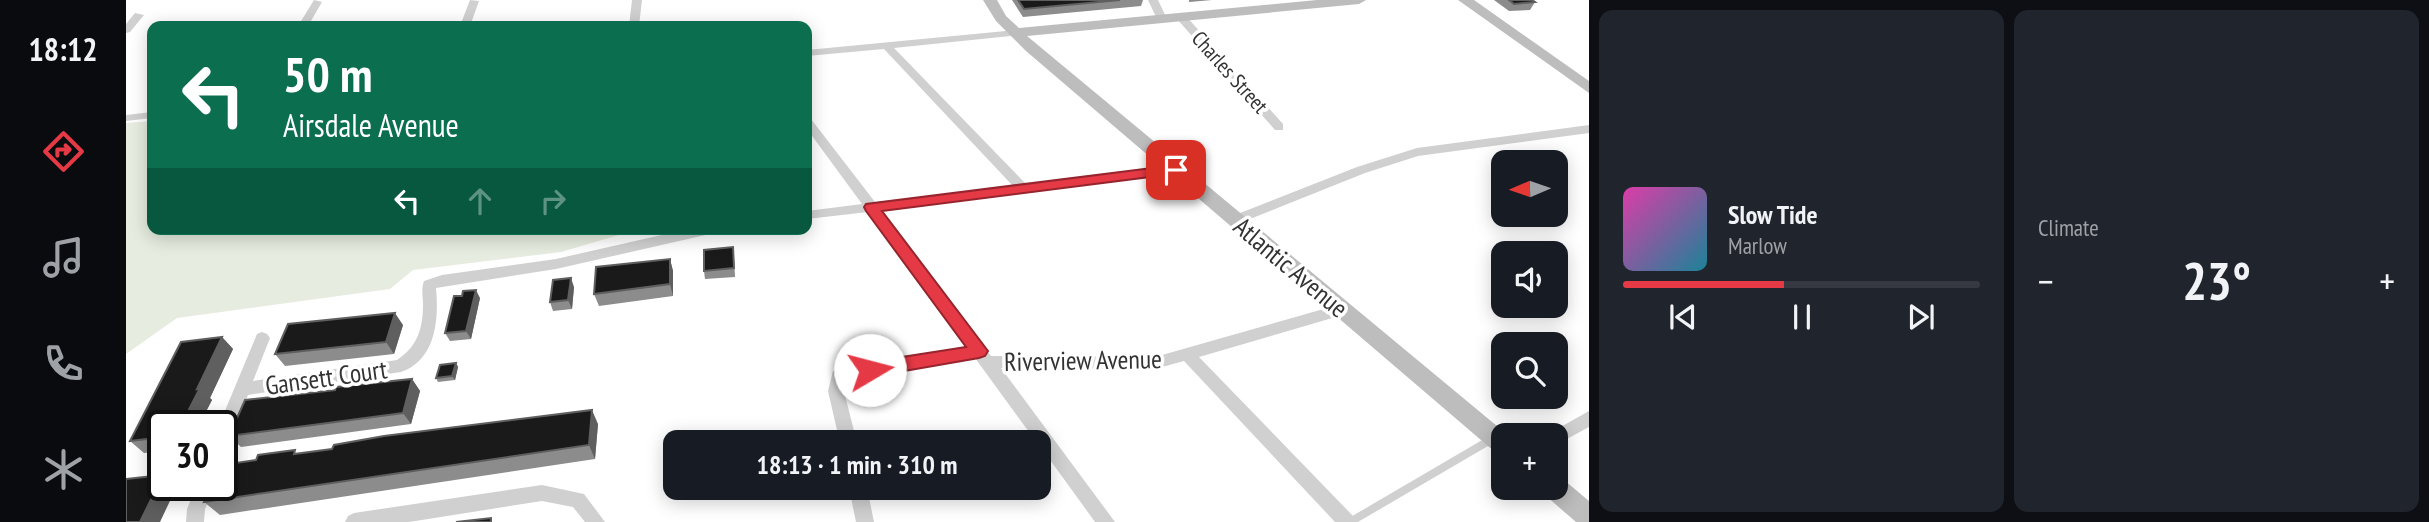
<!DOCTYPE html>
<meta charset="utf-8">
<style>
body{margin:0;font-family:"PT Sans Narrow",sans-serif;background:#20242c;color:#f1f3f6;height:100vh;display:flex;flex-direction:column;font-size:26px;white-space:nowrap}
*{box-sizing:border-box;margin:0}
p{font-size:23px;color:#9ea1a6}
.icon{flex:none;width:38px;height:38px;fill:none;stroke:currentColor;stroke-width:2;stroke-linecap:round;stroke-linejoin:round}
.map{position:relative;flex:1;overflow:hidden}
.panel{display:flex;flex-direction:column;gap:10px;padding:10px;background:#0d0f14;width:840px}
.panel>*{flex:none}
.hud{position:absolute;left:21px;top:21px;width:665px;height:214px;border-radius:14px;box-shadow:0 4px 18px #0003;background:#0b6e4f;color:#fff;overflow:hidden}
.needle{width:46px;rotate:268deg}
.buttons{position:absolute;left:1365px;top:150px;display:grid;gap:14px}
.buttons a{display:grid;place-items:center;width:77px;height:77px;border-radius:14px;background:#171b24;box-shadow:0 4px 18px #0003;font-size:35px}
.speed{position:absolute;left:21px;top:410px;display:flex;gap:14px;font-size:35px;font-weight:700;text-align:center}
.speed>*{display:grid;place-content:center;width:91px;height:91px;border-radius:50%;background:#171b24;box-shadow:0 4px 18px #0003;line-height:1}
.speed .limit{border:4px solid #111;border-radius:10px;background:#fff;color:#111}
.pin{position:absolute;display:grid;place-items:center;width:60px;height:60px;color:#fff;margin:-30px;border-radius:14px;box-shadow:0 4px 10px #0006}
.me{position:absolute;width:77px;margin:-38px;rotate:82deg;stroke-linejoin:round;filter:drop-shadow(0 0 5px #0008)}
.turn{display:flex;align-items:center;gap:24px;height:147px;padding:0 21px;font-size:32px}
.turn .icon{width:91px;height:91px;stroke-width:2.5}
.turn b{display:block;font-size:49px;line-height:60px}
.lanes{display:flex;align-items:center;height:66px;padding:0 21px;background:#0003;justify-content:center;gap:35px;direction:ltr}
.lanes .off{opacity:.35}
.big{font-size:52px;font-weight:700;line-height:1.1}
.panel .card{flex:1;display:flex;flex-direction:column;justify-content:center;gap:10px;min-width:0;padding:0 24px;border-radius:14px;background:#20242c}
.song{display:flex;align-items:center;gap:21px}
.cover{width:84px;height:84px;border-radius:10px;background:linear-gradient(135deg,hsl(320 70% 55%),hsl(190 70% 35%))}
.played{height:7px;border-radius:4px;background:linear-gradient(90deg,#e63946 45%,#363941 45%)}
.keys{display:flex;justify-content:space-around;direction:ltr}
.heat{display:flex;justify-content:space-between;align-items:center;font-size:38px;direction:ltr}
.panel .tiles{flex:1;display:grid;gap:10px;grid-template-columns:repeat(2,1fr)}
.trip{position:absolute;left:537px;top:430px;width:388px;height:70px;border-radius:14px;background:#171b24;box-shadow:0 4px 18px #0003;font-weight:700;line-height:70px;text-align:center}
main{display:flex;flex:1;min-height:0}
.menu{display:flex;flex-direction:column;width:126px;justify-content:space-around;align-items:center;background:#090b0e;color:#9ea1a6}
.menu .icon{width:49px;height:49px}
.menu .selected{color:#e63946}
.menu b{font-size:32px;color:#f1f3f6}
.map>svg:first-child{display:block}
.green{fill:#e6ecdf}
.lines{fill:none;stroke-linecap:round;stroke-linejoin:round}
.lane{stroke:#d0d0d0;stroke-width:8}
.street{fill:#d0d0d0;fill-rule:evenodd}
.secondary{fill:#bdbdbd;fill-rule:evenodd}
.wall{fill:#8c8c8c}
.shaded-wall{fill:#5f5f5f}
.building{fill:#1a1a1a;stroke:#5f5f5f;stroke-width:2}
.route{fill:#e63946;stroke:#96252e;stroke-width:2}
.labels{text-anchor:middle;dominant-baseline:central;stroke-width:7;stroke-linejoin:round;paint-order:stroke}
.far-street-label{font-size:21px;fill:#333;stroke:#fff}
.street-label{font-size:26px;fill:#333;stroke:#fff}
</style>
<main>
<nav class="menu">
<b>18:12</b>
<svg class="icon selected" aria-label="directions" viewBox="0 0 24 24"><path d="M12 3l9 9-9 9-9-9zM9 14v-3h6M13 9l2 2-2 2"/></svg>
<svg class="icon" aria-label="music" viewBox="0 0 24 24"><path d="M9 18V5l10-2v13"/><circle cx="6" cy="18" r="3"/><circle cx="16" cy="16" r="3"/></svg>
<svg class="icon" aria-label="phone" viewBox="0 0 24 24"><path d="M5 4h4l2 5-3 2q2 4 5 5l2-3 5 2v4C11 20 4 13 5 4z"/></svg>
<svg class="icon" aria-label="climate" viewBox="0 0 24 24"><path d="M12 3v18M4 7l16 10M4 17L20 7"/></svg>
</nav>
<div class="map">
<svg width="1463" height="522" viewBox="0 0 1463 522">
<rect width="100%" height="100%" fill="#fff"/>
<!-- green -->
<path class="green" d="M26,121v108l484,1 -75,22 -148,18 -23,19 -213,29 -51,36v-231z"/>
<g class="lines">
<!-- lane -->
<path class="lane" d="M1224,522l142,-83"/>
<!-- street -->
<path class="street" d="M188,0l8,2 -14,24h-10z
M344,0l9,1 -9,25h-10z
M506,0h10l-3,26h-10z
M1022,0h10l9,19 -1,2h-8z
M9,13l9,2 -14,17 -4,1v-9z
M1051,15h8l98,109v6h-8l-98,-111z
M890,30l5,3 -1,2 -126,13 132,136 150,-18 4,1 2,3 -2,3 -299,37 110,146 164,1 186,-53 5,2 2,4 -2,4 -147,43 154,159 3,6h-21l-151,-161 -29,8 -154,-1 114,154h-20l-55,-76v-3h-3l-62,-85 -129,23 -2,10 13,52h-17l-12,-52 5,-20 134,-24 -99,-135 -61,7v-8l55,-7 -55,-75v-11l4,1 64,83 138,-16 -129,-137 -77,7v-6z
M26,112v6l-26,3v-6z
M1463,125v8l-171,23 -53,17 -130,52 -7,-5 2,-3 127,-50 60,-19z
M562,229h29l-7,5 -154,35 -120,19c3,31 0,72 -35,84l-153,23 -20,49 -6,2v-21h-3l38,-91 5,-2 5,2 3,4 -17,43 144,-21c21,-14 26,-32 26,-56 0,-8 -2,-15 1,-23l18,-6 114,-16z
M1463,411v16l-33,18v-9h-7l1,-3z
M71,485h18l-10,24 -1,13h-18l1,-13z
M416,485l42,9 21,28h-20l-12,-15 -31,-6 -133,21h-64l3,-6 6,-3z
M723,488h18l7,34h-18z"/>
<!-- secondary -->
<path class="secondary" d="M857,0h14l9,16 13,12 298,-28h49l-7,4 -332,32 482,400h-6v19l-8,-3 -469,-401 -30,-30z
M1332,0h16l115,81v12z
M1430,477l8,3 25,21v21h-13l-30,-26 -3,-8h13z"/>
</g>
<!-- wall -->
<path class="wall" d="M886,0h131l-2,6 -118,11z
M1063,0h23l-23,2z
M1368,0h38l3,2 -5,8 -21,1z
M608,256l1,21 -30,2 -1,-8z
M544,259l3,12v25l-74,10 -5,-12z
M448,287l-2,22 -19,2 -3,-9z
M354,298l-9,41 -21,2 -5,-8z
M277,325l-9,29 -109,12 -10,-12z
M96,337l11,12 -23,49 2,2 -13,25h-36v26l-19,2 -14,-12z
M330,363l2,4 -3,13 -17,2 -2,-4z
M286,379l8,12 -9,33 -170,23 -12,-11z
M472,424l-3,35 -375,56 -16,-13 52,-42 43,-6z"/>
<!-- shaded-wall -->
<path class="shaded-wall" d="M544,259l3,12v25l-3,-12z
M445,278l3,9 -2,22 -4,-9z
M350,290l4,8 -9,41 -5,-8z
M269,313l8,12 -9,29 -8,-12z
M96,337l11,12 -23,49 2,2 -13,25h-18l16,-36z
M330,363l2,4 -3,13 -3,-4z
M286,379l8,12 -9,33 -8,-11z
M466,410l6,14 -3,35 -6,-14z
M37,477v8h13l1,1 -17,36h-20z"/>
<!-- building -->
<path class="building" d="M892,0h102l-96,9z
M1383,0h23l3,2 -21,2z
M607,247l1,21 -30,3v-21z
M544,259v25l-76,10 2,-27z
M445,278l-3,22 -18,2 3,-22z
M350,290l-10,41 -21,2 9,-37h8l1,-5z
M269,313l-9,29 -111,12 13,-30z
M96,337l-25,52 3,-1 -19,37h-18v12l-33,4 51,-99z
M330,363l-4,13 -16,2 4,-13z
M286,379l-9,34 -174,23 16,-36 90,-10 1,-3z
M466,410l-3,35 -385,57 7,-17h11v-20l34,-5 2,-5 37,-5 -1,4 38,-5 2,-4 50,-9z
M37,475l-23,47h-14v-43z
M365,518v4h-35z"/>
<!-- route -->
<path class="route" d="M1050,165l5,2v6l-299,38 106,140 -3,5 -6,2 -109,19 -7,-2 -2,-5 2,-5 7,-3 96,-15 -100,-136 -2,-4 2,-3z"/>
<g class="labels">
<!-- far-street labels -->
<g class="far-street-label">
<text transform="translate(1104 72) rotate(48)">Charles Street</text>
</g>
<!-- street labels -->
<g class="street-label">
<text transform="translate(1165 267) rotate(40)">Atlantic Avenue</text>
<text transform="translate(957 360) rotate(-1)">Riverview Avenue</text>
<text transform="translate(200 377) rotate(-8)">Gansett Court</text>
</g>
</g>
</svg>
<div class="buttons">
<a><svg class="needle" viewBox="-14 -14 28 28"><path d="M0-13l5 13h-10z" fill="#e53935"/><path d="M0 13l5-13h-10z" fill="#9ea1a6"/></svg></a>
<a><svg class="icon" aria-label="sound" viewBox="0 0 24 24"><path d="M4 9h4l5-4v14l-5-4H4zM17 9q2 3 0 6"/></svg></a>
<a><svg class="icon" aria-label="search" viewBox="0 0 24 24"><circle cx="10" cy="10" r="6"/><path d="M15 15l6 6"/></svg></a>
<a>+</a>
</div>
<div class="speed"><div class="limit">30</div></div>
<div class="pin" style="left:1050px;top:170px;background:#d93025"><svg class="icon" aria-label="arrive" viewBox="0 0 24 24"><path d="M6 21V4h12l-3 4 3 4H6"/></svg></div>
<svg class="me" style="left:744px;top:370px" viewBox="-20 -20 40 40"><circle r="19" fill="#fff"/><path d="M0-13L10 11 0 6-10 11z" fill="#e63946"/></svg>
<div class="trip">18:13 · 1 min · 310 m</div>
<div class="hud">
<div class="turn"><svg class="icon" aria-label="left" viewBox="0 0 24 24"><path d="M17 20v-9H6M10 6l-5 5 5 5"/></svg><div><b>50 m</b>Airsdale Avenue</div></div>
<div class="lanes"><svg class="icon" aria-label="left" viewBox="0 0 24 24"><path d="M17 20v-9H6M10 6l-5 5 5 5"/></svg><svg class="icon off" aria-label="ahead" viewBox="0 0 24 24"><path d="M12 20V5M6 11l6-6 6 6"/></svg><svg class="icon off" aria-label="right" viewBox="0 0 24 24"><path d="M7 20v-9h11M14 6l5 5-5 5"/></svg></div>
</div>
</div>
<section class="panel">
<div class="tiles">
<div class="card">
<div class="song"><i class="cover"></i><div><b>Slow Tide</b><p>Marlow</p></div></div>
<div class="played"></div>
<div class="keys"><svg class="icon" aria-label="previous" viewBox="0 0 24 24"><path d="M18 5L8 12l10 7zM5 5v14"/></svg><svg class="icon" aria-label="pause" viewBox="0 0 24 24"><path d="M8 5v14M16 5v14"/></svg><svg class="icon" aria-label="next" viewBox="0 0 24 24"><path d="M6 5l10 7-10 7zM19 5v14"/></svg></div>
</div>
<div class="card"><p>Climate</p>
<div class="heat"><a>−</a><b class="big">23°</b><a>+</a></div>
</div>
</div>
</section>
</main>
